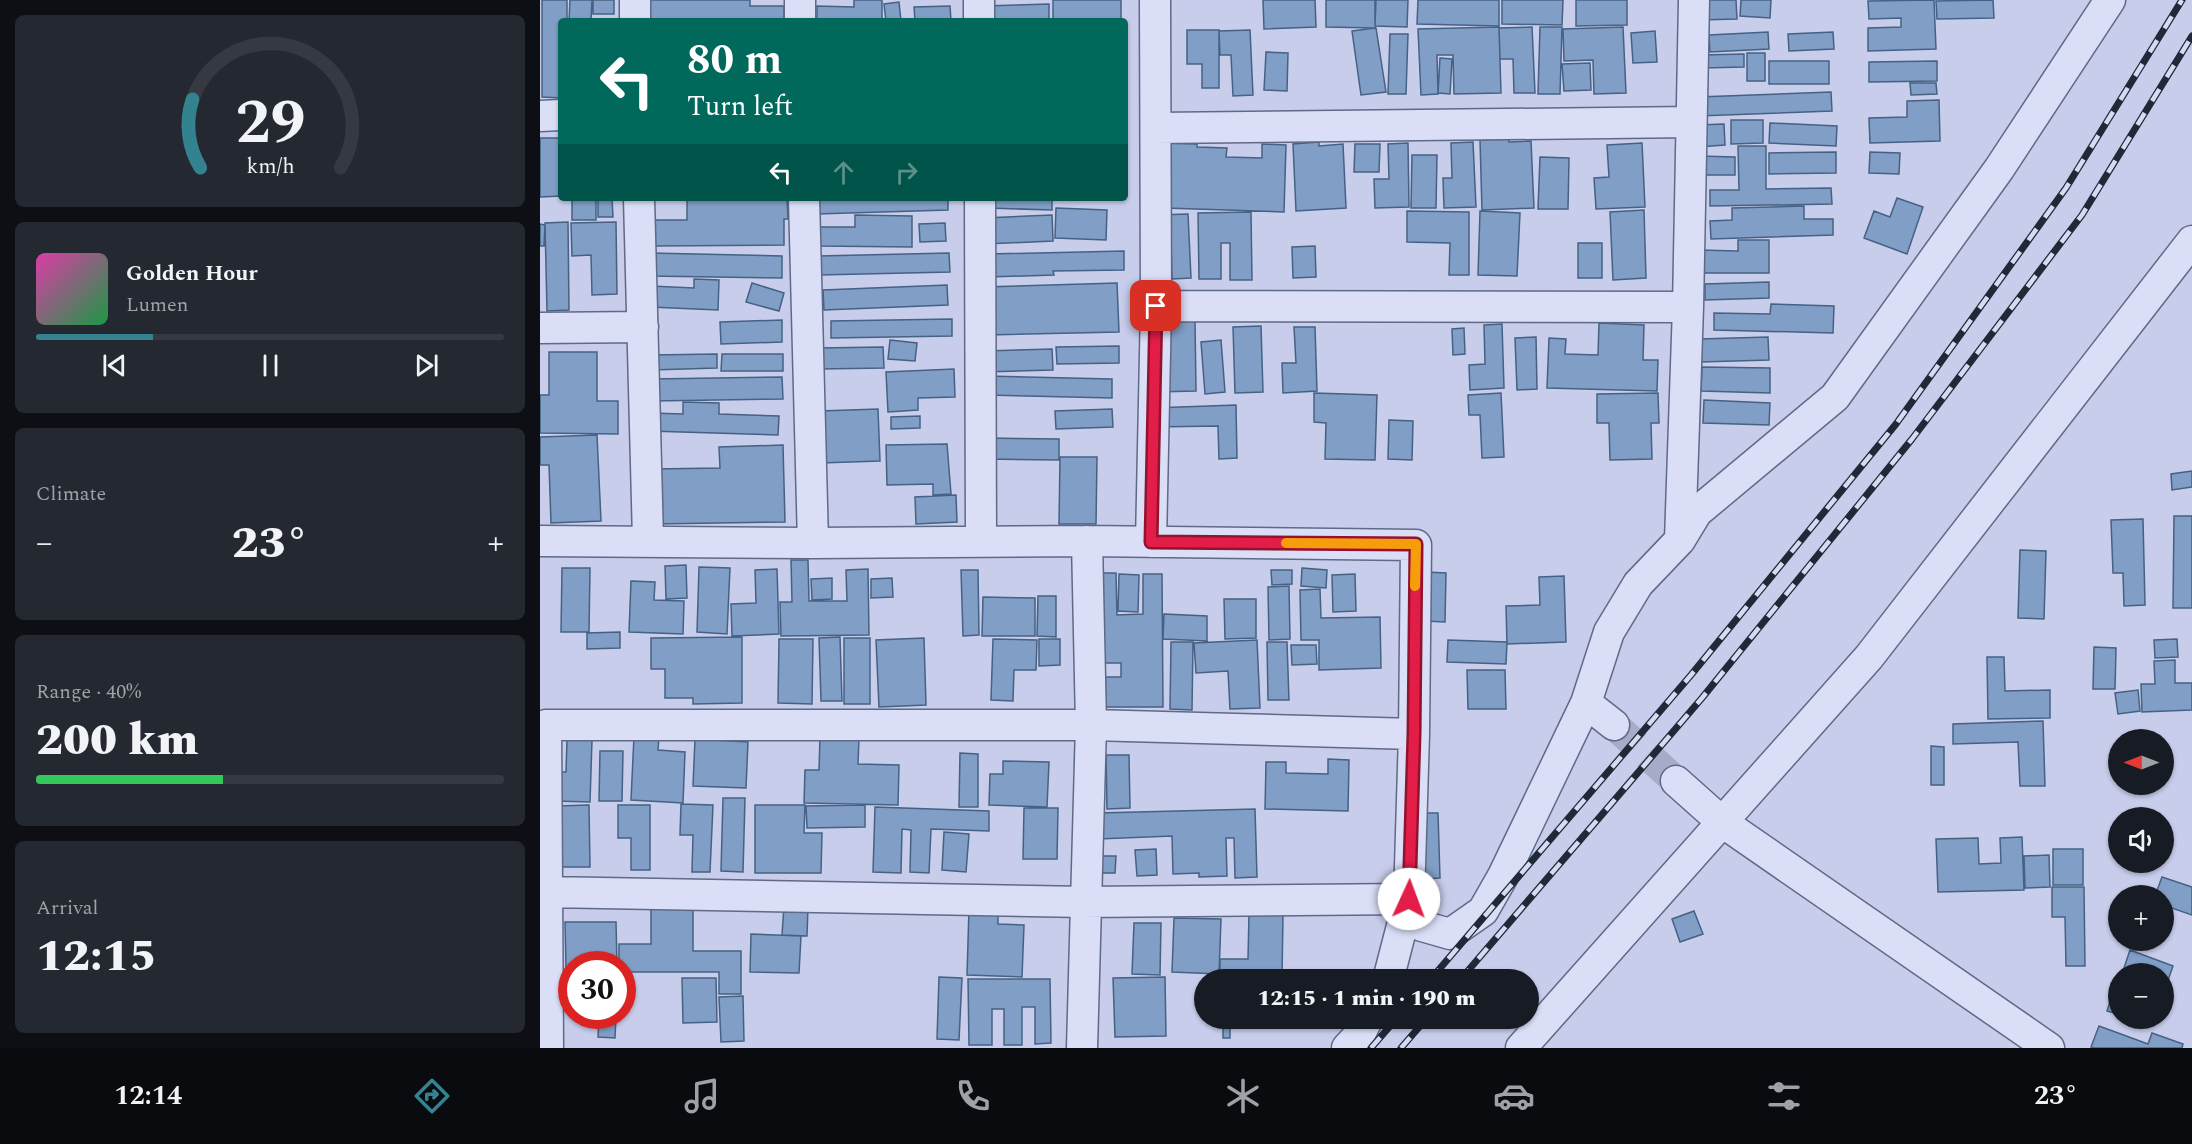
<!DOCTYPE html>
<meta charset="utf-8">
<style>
body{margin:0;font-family:Spectral,serif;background:#242831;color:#f1f3f6;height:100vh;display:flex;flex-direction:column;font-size:22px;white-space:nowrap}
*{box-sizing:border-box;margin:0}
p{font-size:20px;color:#9ea1a6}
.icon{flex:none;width:33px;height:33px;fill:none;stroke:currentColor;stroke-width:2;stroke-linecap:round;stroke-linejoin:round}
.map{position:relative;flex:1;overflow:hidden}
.drawer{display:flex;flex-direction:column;gap:15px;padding:15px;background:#0d0f14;width:540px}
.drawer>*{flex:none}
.hud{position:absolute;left:18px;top:18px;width:570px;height:183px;border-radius:6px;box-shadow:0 2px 4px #0004;background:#00695c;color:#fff;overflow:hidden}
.needle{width:39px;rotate:270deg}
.fabs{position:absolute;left:1568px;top:729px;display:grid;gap:12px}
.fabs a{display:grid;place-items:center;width:66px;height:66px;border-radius:50%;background:#171b24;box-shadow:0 2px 4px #0004;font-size:30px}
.speed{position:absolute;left:18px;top:951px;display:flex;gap:12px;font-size:30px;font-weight:700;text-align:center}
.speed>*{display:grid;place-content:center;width:78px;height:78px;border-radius:50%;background:#171b24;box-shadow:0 2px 4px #0004;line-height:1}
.speed .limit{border:9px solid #d22;background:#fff;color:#111}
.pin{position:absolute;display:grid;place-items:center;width:51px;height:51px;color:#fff;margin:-26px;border-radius:12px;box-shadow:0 3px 9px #0006}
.me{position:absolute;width:66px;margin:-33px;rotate:2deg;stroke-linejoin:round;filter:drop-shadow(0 0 4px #0008)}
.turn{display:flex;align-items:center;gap:21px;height:126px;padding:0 30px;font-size:27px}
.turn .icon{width:78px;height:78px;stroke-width:2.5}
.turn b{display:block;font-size:42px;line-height:51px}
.lanes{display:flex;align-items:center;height:57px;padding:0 30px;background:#0003;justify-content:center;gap:30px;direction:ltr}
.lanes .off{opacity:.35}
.big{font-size:45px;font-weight:800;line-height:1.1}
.drawer .card{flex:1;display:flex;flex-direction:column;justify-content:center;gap:9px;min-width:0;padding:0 21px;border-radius:9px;background:#242831}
.drawer .dial{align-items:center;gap:0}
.dial svg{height:156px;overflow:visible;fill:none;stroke:#363941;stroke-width:7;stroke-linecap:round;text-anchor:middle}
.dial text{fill:#f1f3f6;stroke:none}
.song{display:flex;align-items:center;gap:18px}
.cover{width:72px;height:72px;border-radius:9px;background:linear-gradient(135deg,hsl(320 70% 55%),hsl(140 70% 35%))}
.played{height:6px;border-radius:3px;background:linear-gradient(90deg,#338290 25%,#363941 25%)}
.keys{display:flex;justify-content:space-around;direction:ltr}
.heat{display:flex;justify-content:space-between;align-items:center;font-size:33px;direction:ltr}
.charge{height:9px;border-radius:4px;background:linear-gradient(90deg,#34c759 40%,#363941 0)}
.trip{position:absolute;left:654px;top:969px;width:345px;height:60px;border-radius:30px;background:#171b24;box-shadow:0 2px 4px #0004;font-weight:800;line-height:60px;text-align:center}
.menu{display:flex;height:96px;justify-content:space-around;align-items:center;background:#090b0e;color:#9ea1a6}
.menu .icon{width:42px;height:42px}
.menu .active{color:#338290}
.menu b{font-size:27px;color:#f1f3f6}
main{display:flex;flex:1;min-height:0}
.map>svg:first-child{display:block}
.building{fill:#809ec6;stroke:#466183;stroke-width:1.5}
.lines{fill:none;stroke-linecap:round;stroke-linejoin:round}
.minor-tunnel{stroke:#a6acc7;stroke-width:30;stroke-dasharray:30 15;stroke-linecap:butt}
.minor-casing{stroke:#5e6a86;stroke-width:33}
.minor{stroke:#dadef6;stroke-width:30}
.rail-casing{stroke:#202937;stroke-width:7}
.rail{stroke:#d6daf3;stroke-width:4.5;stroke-dasharray:14;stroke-linecap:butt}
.route-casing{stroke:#92132f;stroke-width:15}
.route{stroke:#e11d48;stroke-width:10}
.slow{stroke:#f59e0b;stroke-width:10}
</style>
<main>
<section class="drawer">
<div class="card dial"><svg viewBox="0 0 100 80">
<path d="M14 69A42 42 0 1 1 86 69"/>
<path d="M14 69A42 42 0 0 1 10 34" stroke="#338290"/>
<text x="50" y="56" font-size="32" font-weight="700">29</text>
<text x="50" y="72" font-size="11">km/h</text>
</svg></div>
<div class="card">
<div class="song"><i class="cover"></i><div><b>Golden Hour</b><p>Lumen</p></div></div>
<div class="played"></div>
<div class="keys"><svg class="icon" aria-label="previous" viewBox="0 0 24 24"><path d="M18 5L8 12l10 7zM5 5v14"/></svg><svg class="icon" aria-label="pause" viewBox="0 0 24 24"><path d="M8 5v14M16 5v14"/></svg><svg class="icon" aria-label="next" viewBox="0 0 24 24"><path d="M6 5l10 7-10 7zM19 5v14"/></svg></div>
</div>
<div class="card"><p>Climate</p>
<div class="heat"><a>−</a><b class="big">23°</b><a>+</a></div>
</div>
<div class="card"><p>Range · 40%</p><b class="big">200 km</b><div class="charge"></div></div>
<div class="card"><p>Arrival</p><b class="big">12:15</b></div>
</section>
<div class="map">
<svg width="1652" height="1048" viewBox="0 0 1652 1048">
<rect width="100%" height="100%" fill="#c7cdeb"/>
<!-- building -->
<path class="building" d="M2,0h25v21h-6v77l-19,-1z
M30,0h22l-1,21h-22z
M53,0h21v14h-21z
M107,0h103v6h34v15h-137z
M314,0h28v21h-65v-15l37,1z
M513,0h68v21h-68z
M723,0h52l1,27 -52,2z
M786,0h49v28l-49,-1z
M836,0h32l-1,27 -32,-1z
M878,0h81v26l-82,-2z
M962,0h61l-1,25 -60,-1z
M1036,0h51v25l-51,1z
M1157,0h39l1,19 -39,1z
M1201,0h30l-1,18 -30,-2z
M1394,0l2,49 -68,2v-23l33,-1v-9l-32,1 -1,-18z
M1453,0l1,18 -57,1 -1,-18z
M359,2l2,19h-15l-2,-17z
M509,4v17h-67v-15z
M410,6l1,15h-36l-1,-14z
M959,27l2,66 -47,1 -1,-39h-16l1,39 -17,1 -3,-66z
M992,27l3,66h-21l-1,-34h-13l-1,-31z
M1000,27h22l-2,67h-22z
M1083,27l3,66 -32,1 -1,-34 -29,1 -1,-32z
M836,28l10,64 -25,3 -9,-64z
M647,30h32v58h-17v-24h-15z
M710,30l3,65 -20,1 -2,-41h-11l-1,-24z
M1115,31l2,31 -24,1 -2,-30z
M1228,32l1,17 -59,3 -1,-17z
M1293,32l1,17 -45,2 -1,-17z
M850,34h18l-2,60h-18z
M726,52l22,1 -1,38 -23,-1z
M1207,53h18v28h-18z
M1204,54v13l-42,1v-13z
M900,58l12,1 -2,35 -12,-1z
M1229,61h60v23h-60z
M1397,61v20l-68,1v-20z
M1050,63l1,27 -27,1 -2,-27z
M1370,83h26l1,11 -26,1z
M1291,92l1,19 -134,5v-19z
M1399,100l1,41 -70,2 -1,-25 38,-1v-16z
M1191,120h32v23l-32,1z
M1230,123l67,3 -1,20 -67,-3z
M1184,124l1,21 -27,2 -1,-22z
M0,138h21v58l-21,1z
M969,139v3l22,-1 3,67 -52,2 -2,-70z
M779,142v4l24,-2 3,64 -50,3 -3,-67z
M933,142l3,65 -32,1 -1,-30h9l-1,-35z
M628,143l29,1v3l30,1 -1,9 36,1v-14l24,1 -2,67 -118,-4z
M868,143l1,64 -34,1 -1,-29h15l-1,-35z
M1102,143l3,64 -49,2 -2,-31 15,-1 -2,-32z
M815,144h25l-1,28h-25z
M1198,146h28v43l65,-1 1,16 -122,2v-16h29z
M1296,152v21l-67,1v-21z
M1330,152l30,1 -1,21 -30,-1z
M872,155h25l-1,53h-25z
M1158,156l37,1v18h-37z
M1000,157l29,1 -1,51h-30z
M32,198h24v22h-24z
M58,198h14l1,19h-15z
M147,198h100l1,21h-4v26l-133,1 -1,-26h37z
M277,198h131v12l-131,4z
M448,198h64v12l-64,-2z
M1357,198l26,9 -16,47 -43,-16 10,-27 16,6z
M1264,206v13h29v16l-122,4 -1,-18 22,-1v-12z
M516,208l51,2 -1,30 -51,-2z
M1104,210l2,68 -33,2 -3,-68z
M867,211l62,1v63h-20l1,-32 -43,-1z
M940,211l40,2 -3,63 -39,-1z
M711,212l1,68h-22v-37h-9v36h-22l-1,-66z
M648,214l3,64 -19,1 -1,-37 -15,-27z
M315,215l57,1v31l-94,-1v-19h37z
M512,215l1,26 -68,3 -1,-26z
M28,222l1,88 -22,1 -2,-88z
M76,222l1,72 -25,1 -1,-40 -19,1 -1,-33z
M405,223l1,18 -26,1 -1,-18z
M0,224l5,1 -1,21h-4z
M1198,240h31v33h-69v-23l38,1z
M1038,243h24v35h-24z
M775,246l1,31 -23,1 -1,-31z
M584,251v19l-71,1 1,4 -66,2v-23z
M110,253l132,3v22l-133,-2z
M409,253l1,19 -131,3v-19z
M154,279l25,1 -1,30 -68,-3 1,-21 43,2z
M1229,282v16l-64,2v-16z
M212,283l32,10 -5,18 -33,-9z
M577,283l2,49 -131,3 -5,-48z
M407,285l1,20 -124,5 -1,-20z
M1231,304l63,2 -1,27 -119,-3v-17l56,1z
M412,319v17l-121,2v-17z
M242,320v22l-61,2 -1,-22z
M655,321l1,70 -40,1 -1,-70z
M1059,323l45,2 -1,35h15l-1,31 -110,-3 2,-50 17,1 -1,15 33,1z
M962,324l2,64 -34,2 -1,-25 16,-1 -1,-39z
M721,326l2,66 -28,1 -2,-66z
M754,327h21l2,64 -34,2 -1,-30h14z
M924,328l1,26 -12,1 -1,-26z
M996,337l1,52 -20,1 -2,-52z
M1228,337l1,23 -69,2v-23z
M350,340l27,3 -2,18 -27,-2z
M681,340l4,52 -20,2 -4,-52z
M579,346v17l-62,1 -1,-17z
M343,347l1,21 -65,1 -1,-21z
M512,349l1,21 -67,2 -1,-21z
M9,352h48v49h21v33l-78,-1v-38h9z
M177,354v14l-66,2v-15z
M182,354h61v17h-62z
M1162,367l68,1v25l-69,-2z
M414,369l1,28 -37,1v12l-30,2 -2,-40z
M445,376l127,3v19l-127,-3z
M242,377l1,22 -131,2v-22z
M774,393l63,2 -2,65 -50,-1 1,-36 -12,-1z
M961,393l3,64 -22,1 -2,-43h-11l-1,-20z
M1118,393l1,30h-8l1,36 -42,1 -1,-37h-12v-29z
M1164,400l66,3 -1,22 -66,-2z
M143,402l36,1v11l60,2 -1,19 -129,-4 1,-18 33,1z
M696,405l1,53 -18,1 -1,-33 -66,1v-19z
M338,409l2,52 -60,2v-52z
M572,409l1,18 -57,2 -1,-18z
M380,416v12l-29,1v-12z
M849,420l24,1 -1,39 -24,-1z
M57,435l4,86 -50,2 -2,-58h-9v-28z
M446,438l73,1v21l-73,-1z
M407,444l4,50 -18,1v-11l-46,1 -1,-40z
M243,445l2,77 -131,2 -2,-55 68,-1 -1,-21z
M520,457h37l-1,67h-37z
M1652,471v16l-20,3 -1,-16z
M416,495l1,27 -41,2 -1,-27z
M1634,516h18v92h-19z
M1603,519l2,86 -21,1 -1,-33h-10l-2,-53z
M1480,550l26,1 -2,68 -26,-1z
M251,560h17l1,41h38l-1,-31 22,-1 1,66 -88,1 -1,-34h12z
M146,565l1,33 -21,1 -1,-33z
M159,567l31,1 -3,66 -30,-2z
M22,568h28l-1,64h-28z
M762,568l25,2 -1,18 -25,-2z
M237,569l2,65 -47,2 -1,-32 25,-1 -1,-33z
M421,570h17l1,65 -16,1z
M731,570h21v14l-20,1z
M863,571l43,2 -1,49 -44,-2z
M560,573h16l1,42 26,-1v-40h19l1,133h-65v-30h23v-14h-21z
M579,574l20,1 -1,37 -20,-1z
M815,574l1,37 -23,1 -1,-37z
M1024,576l2,66 -59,2 -1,-38 34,-1 -1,-28z
M292,578v21l-20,1 -1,-21z
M352,578l1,19 -22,1v-19z
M91,581l24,1 -1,18 30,1 -1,33 -54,-2z
M749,586l1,53 -21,1 -1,-53z
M780,589l1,29 59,-1 1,51 -62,2v-30h-18l-1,-50z
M498,596h18v41l-19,-1z
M443,597l52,1v38h-53z
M684,599h32v39l-31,1z
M624,614l43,2v25l-44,-2z
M80,632v16l-33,1v-16z
M202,637v66l-49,1v-6h-28v-29h-14v-31z
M300,637l2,64h-21l-2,-63z
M304,638h26v66h-26z
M384,638l2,67 -47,2 -3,-67z
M239,639h34l-1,65 -34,-1z
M453,639l44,1 -1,30h-22l-1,31 -22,-1z
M499,639h21v26l-21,1z
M1637,639l1,18 -23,1 -1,-18z
M717,640l3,68 -30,1 -2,-38 -32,2 -2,-30z
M908,640l59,2 -1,22 -59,-2z
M631,642h22l-1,68 -22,-1z
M727,642h20l2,58h-21z
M751,645h25l1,19 -25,1z
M1554,647l22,1 -1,41h-22z
M1447,657h17l1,34 45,-1v28l-62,1z
M1635,660v23h17v27l-50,2 -1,-28h14l-1,-23z
M927,670h38l1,39h-38z
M1598,690l2,21 -22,3 -3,-21z
M1503,721l2,65h-25l-2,-44 -65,2v-20z
M94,736l25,1 -1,13 27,2 -2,51 -52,-3z
M280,737l39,1 -1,26 41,1 -1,40 -94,-2 1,-33h14z
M155,739l53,3 -2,46 -53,-2z
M27,740h25l-2,62 -36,-1v-29h12z
M1391,746l13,1v38h-13z
M60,751h23l-1,50h-23z
M420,753l18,1v53h-19z
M566,755h23l1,53 -23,1z
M788,759l21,1 -1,51 -83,-2 1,-47h20v11l42,1z
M463,761l46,1 -2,45 -58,-2 1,-31h13z
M183,798h22l-2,74 -22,-1z
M141,804l32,1 -3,67h-18l1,-37h-13z
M49,805l1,62h-33l-1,-61z
M78,805h32v65h-19v-32h-13z
M215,805h50l-1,28h18l-1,40h-66z
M325,805v22l-58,1 -1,-22z
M335,807l114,4v20l-58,-2 -2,44 -19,-1 1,-42 -9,-1 -1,44 -28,-1z
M484,808h34l-1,51h-34z
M715,809l2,68 -22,1 -1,-40h-8l1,38 -28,1v-4l-26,1 -1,-38 -74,3v-26z
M867,813h31l2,65 -15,1z
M404,832l25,2 -3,38 -24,-2z
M1482,837l2,53 -86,2 -2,-53 42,-1 1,26 22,-1 -1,-25z
M616,849l1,26 -20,1 -2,-26z
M1513,849h30v36h-30z
M1509,855l1,32 -25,1 -1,-32z
M557,856h19l-1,17h-18z
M1622,877l30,10v28l-29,-10v-9h-8z
M1512,887h32l1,79h-19l-1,-49h-13z
M244,906l24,1 -1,29 -25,-1z
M111,907h42v44h48v43h-22v-22h-97v-8h-3v-20h32z
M429,909l29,1v14l26,1 -2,52 -55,-2z
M1154,911l9,23 -23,8 -8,-23z
M709,913l34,1 -1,65 -62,-1v-19h28z
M634,918l47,1 -2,55 -47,-2z
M25,922h51l1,42h-45v4l-6,1z
M594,923h27l-1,52 -28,-1z
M211,934l50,2 -2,37 -49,-1z
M1590,950l43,16 -8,23 -2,-15h-41z
M14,975l18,1v25l-19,-1z
M399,977l23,1 -3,62 -22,-1z
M625,977l1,59 -51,1 -2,-59z
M142,978h34l1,44 -34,1z
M428,979h82l1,64 -16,1v-37h-13v38h-18v-36h-12v36h-23z
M1573,992l5,1v21l-11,-3z
M203,996l1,45 -23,1 -2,-45z
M59,1016h17l-1,22 -17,-1z
M683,1018h7v20h-7z
M1559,1026l49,18 4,-11 31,11 -1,4h-88l-3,-1z"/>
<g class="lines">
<!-- minor-tunnel -->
<path class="minor-tunnel" d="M1074,725l62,56"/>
<defs>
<path id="minor" d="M95,0v21
M260,0v21
M439,0v21
M0,116l21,-1
M617,128l534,-6
M99,198l9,342
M264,198l9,345
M440,198l1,343
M616,306l532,1
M0,328l103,-1
M1140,540l8,-233 6,-307
M0,541l273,2 274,-2 329,4 -2,189 -5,165 -21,81
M611,542l5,-236 -1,-306
M1046,703l28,22
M1136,781l46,41 327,226
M8,892l537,10 324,-3
M864,918l18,8 28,8 33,-23 20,-35 83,-173 23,-71 29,-48 42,-44 17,-28 138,-115 164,-228 111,-169
M8,1048l-2,-323h545l323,9
M542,1048l9,-323 -4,-184
M807,1048l13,-14 8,-16
M981,1048l348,-391 323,-416"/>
</defs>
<!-- minor casing -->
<use href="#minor" class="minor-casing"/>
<!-- minor -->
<use href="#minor" class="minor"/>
<defs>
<path id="rail" d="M890,980l261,-305 205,-251 170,-236 116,-188
M920,980l242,-282 210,-259 170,-224 110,-179
M831,1048l26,-30
M861,1048l26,-30"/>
</defs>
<!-- rail casing -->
<use href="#rail" class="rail-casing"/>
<!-- rail -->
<use href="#rail" class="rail"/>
</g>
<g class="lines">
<defs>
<path id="route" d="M616,306l-5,236 265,2 -2,190 -5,165"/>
</defs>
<!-- route casing -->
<use href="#route" class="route-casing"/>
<!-- route -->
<use href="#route" class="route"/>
<!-- slow -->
<path class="slow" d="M746,543l130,1 -1,42"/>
</g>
</svg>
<div class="fabs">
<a><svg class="needle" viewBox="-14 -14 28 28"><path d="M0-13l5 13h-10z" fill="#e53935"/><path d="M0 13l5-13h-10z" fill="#9ea1a6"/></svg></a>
<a><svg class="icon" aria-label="sound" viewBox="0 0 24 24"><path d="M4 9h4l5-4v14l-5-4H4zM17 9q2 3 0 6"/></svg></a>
<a>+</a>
<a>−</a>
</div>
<div class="speed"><div class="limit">30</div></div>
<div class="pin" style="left:616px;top:306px;background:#d93025"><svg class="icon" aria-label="arrive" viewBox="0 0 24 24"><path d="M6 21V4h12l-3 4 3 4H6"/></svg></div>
<svg class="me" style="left:869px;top:899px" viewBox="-20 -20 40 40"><circle r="19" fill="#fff"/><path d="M0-13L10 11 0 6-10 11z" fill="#e11d48"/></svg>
<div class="trip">12:15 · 1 min · 190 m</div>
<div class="hud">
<div class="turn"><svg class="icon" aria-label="left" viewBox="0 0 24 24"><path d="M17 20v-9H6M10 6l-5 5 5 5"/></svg><div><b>80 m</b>Turn left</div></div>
<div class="lanes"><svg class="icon" aria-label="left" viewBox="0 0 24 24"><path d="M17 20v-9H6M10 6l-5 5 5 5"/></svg><svg class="icon off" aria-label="ahead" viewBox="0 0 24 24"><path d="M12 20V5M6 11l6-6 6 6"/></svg><svg class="icon off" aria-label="right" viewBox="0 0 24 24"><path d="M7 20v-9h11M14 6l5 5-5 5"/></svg></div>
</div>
</div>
</main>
<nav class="menu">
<b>12:14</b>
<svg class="icon active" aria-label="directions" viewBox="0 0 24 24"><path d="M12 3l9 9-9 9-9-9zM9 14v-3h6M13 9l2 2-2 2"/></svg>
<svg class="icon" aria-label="music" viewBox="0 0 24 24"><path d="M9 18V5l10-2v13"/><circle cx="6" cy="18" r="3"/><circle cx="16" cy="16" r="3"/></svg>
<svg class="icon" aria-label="phone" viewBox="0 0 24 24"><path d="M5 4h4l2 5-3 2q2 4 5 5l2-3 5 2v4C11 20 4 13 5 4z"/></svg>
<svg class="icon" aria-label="climate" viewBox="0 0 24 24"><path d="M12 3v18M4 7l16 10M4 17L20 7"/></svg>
<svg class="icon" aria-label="car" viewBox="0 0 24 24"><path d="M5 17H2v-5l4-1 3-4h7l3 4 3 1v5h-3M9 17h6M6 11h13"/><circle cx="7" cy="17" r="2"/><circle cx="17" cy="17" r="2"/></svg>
<svg class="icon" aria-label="filters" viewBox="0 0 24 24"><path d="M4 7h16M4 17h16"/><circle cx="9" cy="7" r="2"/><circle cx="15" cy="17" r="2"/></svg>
<b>23°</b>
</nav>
